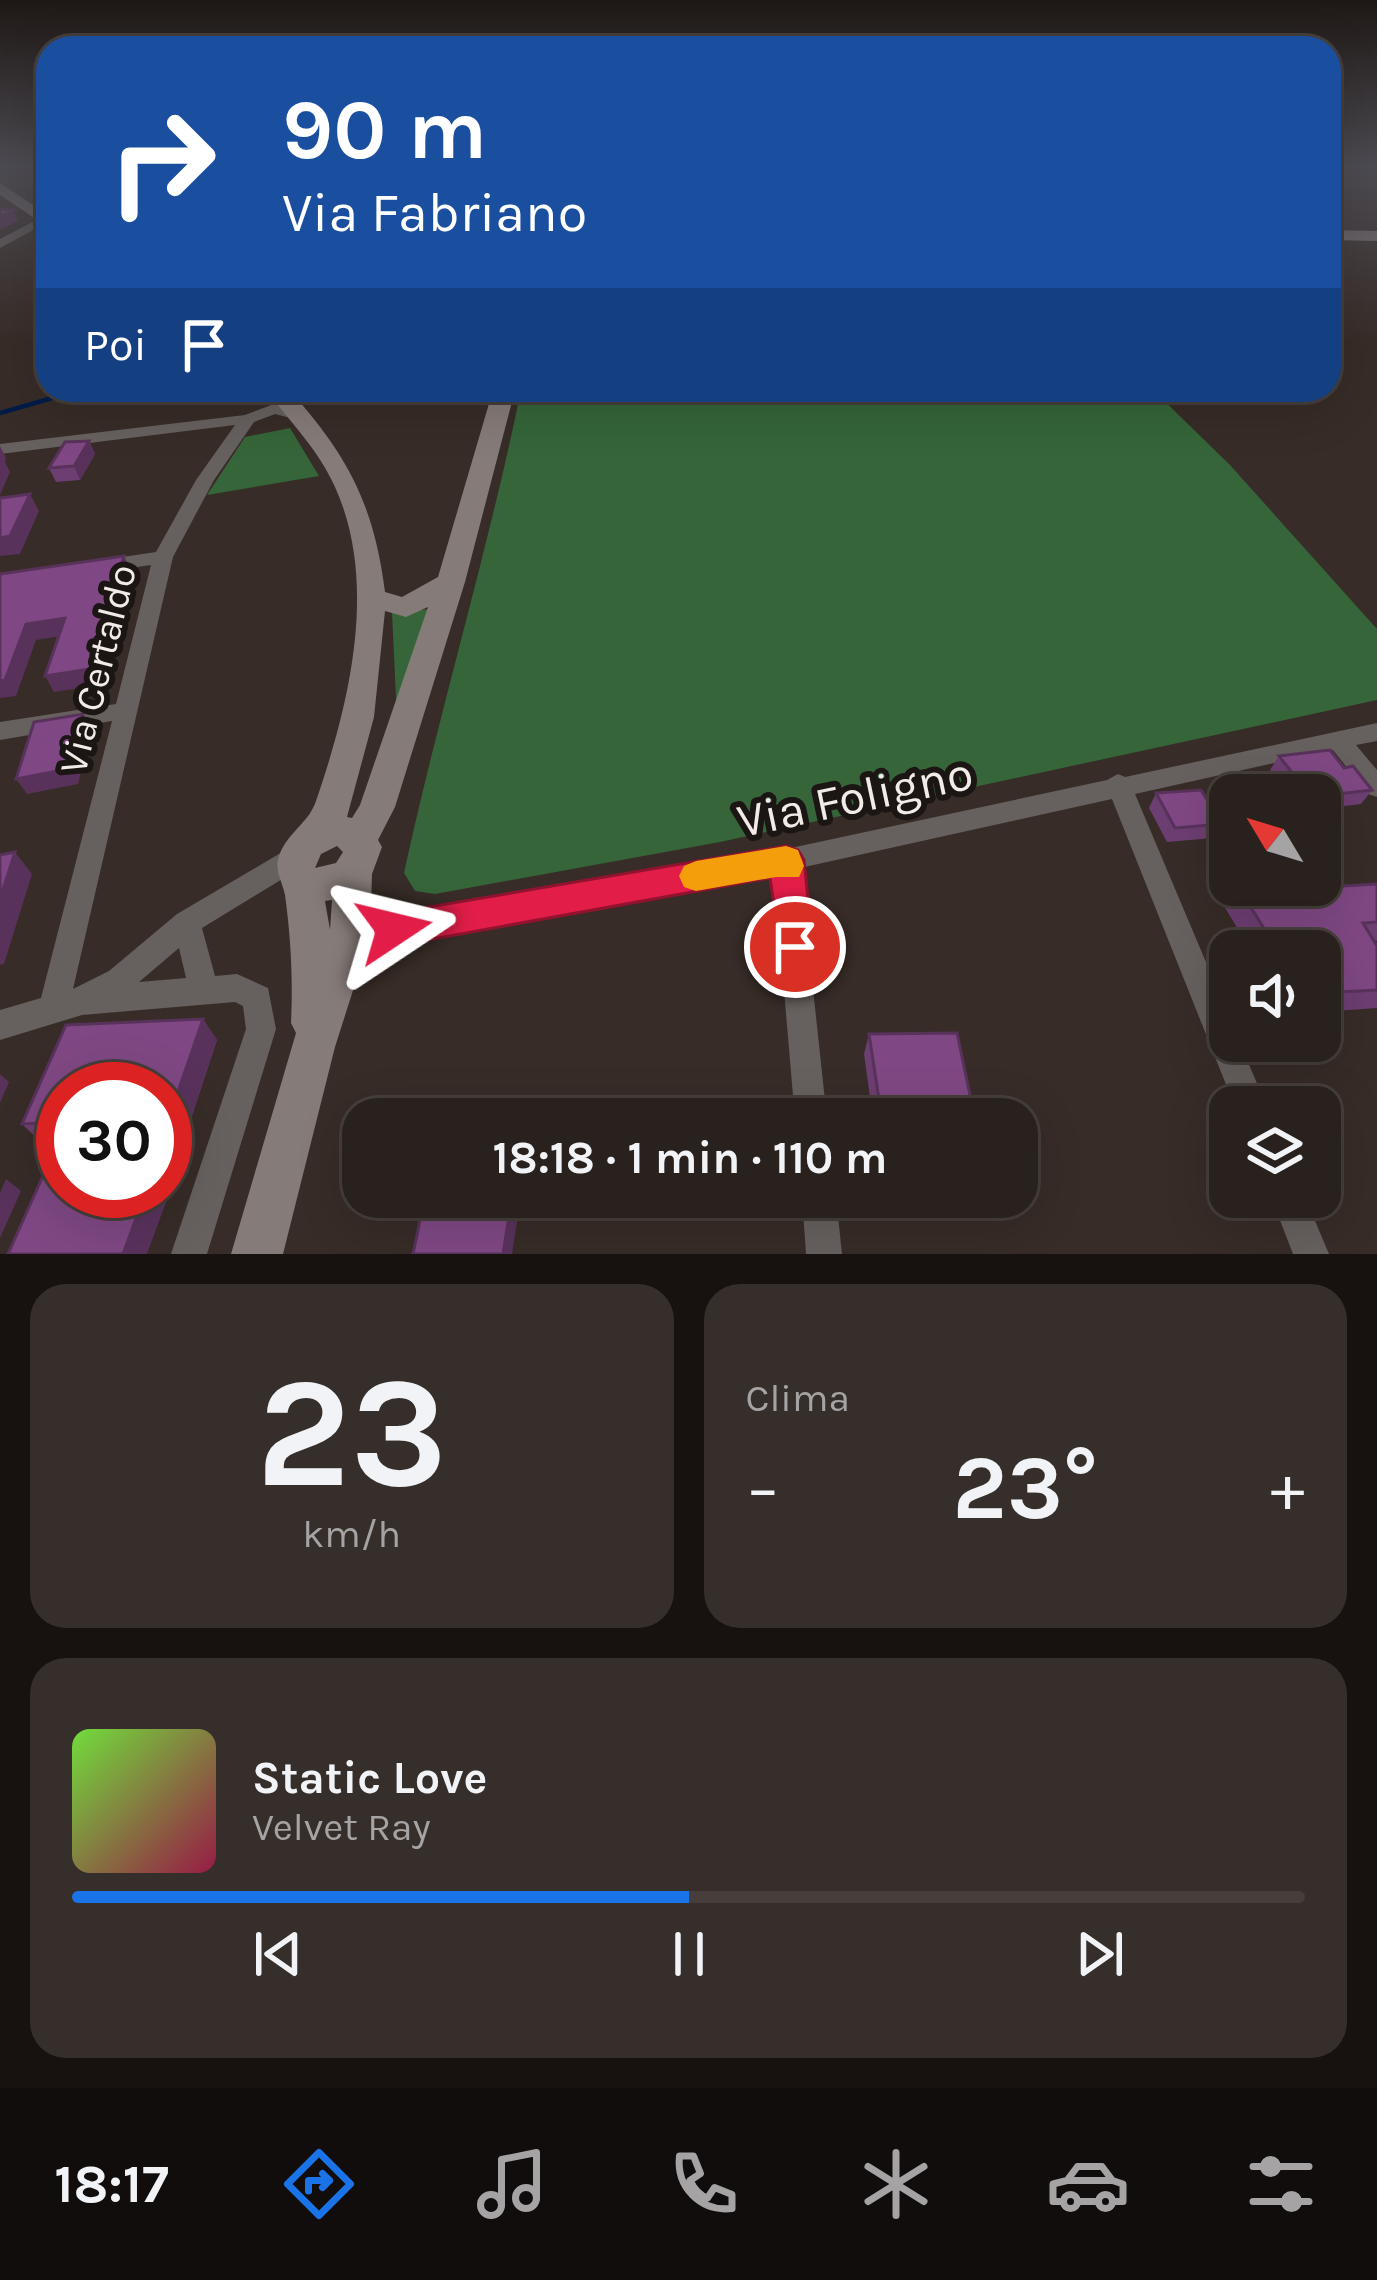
<!DOCTYPE html>
<html lang="it">
<meta charset="utf-8">
<style>
body{margin:0;font-family:Karla,sans-serif;background:#352e2a;color:#f1f3f6;height:100vh;display:flex;flex-direction:column;font-size:45px;white-space:nowrap}
*{box-sizing:border-box;margin:0}
p{font-size:39px;color:#a5a3a4}
.icon{flex:none;width:66px;height:66px;fill:none;stroke:currentColor;stroke-width:2;stroke-linecap:round;stroke-linejoin:round}
.map{position:relative;height:1254px;overflow:hidden}
.details{display:flex;flex-direction:column;gap:30px;padding:30px;background:#171210;flex:1}
.details>*{flex:none}
.banner{position:absolute;left:36px;top:36px;width:1305px;height:366px;border-radius:36px;box-shadow:0 12px 48px #0002,0 0 0 3px #453e3b;background:#1a4fa0;color:#fff;overflow:hidden}
.needle{width:78px;rotate:308deg}
.tools{position:absolute;left:1209px;top:774px;display:grid;gap:24px}
.tools a{display:grid;place-items:center;width:132px;height:132px;border-radius:24px;background:#29211d;box-shadow:0 12px 48px #0002,0 0 0 3px #453e3b;font-size:60px}
.speed{position:absolute;left:36px;top:1062px;display:flex;gap:24px;font-size:60px;font-weight:700;text-align:center}
.speed>*{display:grid;place-content:center;width:156px;height:156px;border-radius:50%;background:#29211d;box-shadow:0 12px 48px #0002,0 0 0 3px #453e3b;line-height:1}
.speed .limit{border:18px solid #d22;background:#fff;color:#111}
.pin{position:absolute;display:grid;place-items:center;width:102px;height:102px;color:#fff;margin:-51px;border:6px solid #fff;border-radius:50%;box-shadow:0 3px 12px #0007}
.me{position:absolute;width:132px;margin:-66px;rotate:80deg;stroke-linejoin:round;filter:drop-shadow(0 0 9px #0008)}
.turn{display:flex;align-items:center;gap:42px;height:252px;padding:0 48px;font-size:54px}
.turn .icon{width:156px;height:156px;stroke-width:2.5}
.turn b{display:block;font-size:84px;line-height:102px}
.then{display:flex;align-items:center;height:114px;padding:0 48px;background:#0003;gap:24px;font-size:45px}
.big{font-size:90px;font-weight:700;line-height:1.1}
.details .card{flex:1;display:flex;flex-direction:column;justify-content:center;gap:18px;min-width:0;padding:0 42px;border-radius:36px;background:#352e2a}
.details .dial{align-items:center;gap:0}
.dial b{font-size:156px;line-height:1}
.song{display:flex;align-items:center;gap:36px}
.cover{width:144px;height:144px;border-radius:18px;background:linear-gradient(135deg,hsl(100 70% 55%),hsl(340 70% 35%))}
.played{height:12px;border-radius:6px;background:linear-gradient(90deg,#1a73e8 50%,#453e3b 50%)}
.keys{display:flex;justify-content:space-around;direction:ltr}
.heat{display:flex;justify-content:space-between;align-items:center;font-size:66px;direction:ltr}
.details .tiles{flex:1;display:grid;gap:30px;grid-template-columns:1fr 1fr}
.card:last-child{grid-column:span 2}
.trip{position:absolute;left:342px;top:1098px;width:696px;height:120px;border-radius:36px;background:#29211d;box-shadow:0 12px 48px #0002,0 0 0 3px #453e3b;font-weight:700;line-height:120px;text-align:center}
.menu{display:flex;height:192px;justify-content:space-around;align-items:center;background:#100d0c;color:#a5a3a4}
.menu .icon{width:84px;height:84px}
.menu .selected{color:#1a73e8}
.menu b{font-size:54px;color:#f1f3f6}
.map>svg:first-child{display:block}
.green{fill:#356539}
.lines{fill:none;stroke-linecap:round;stroke-linejoin:round}
.stream{stroke:#001c48;stroke-width:4.5}
.street{fill:#66605e;fill-rule:evenodd}
.secondary{fill:#857b78;fill-rule:evenodd}
.wall{fill:#6d3e72}
.shaded-wall{fill:#59325c}
.building{fill:#7f4884;stroke:#59325c;stroke-width:3}
.route{fill:#e11d48;stroke:#92132f;stroke-width:3}
.slow{fill:#f59e0b}
.labels{text-anchor:middle;dominant-baseline:central;stroke-width:12;stroke-linejoin:round;paint-order:stroke}
.street-label{font-size:39px;fill:#f3ebe8;stroke:#1b1513}
.near-street-label{font-size:48px;fill:#f3ebe8;stroke:#1b1513}
</style>
<div class="map">
<svg width="1377" height="1254" viewBox="0 0 1377 1254">
<rect width="100%" height="100%" fill="#372c27"/>
<!-- green -->
<path class="green" d="M521,390h632l77,75 147,164v71l-657,142 -285,52 -20,-3 -11,-18c35,-162 84,-321 117,-483z
M290,428l29,48 -112,19 38,-58z
M430,609l-33,110 -5,-106z"/>
<g class="lines">
<!-- stream -->
<path class="stream" d="M0,413l80,-23"/>
<!-- street -->
<path class="street" d="M48,214v8l-48,26v-9z
M274,404l36,12 -8,5 -27,-7 -21,8 -40,58 -41,77 -100,432 36,-18 68,-57 112,-66 9,-3 9,3 4,8 -4,8 -105,64 13,48 22,-2 31,14 8,41 -69,225h-36l75,-225 -3,-23 -8,-4 -153,13 -82,25v-30l41,-12 71,-277 -112,19v-18l116,-18 35,-139 -49,7 -10,-6 10,-6 54,-8 40,-72 39,-55 -235,29v-10l245,-29zM179,948l7,30 -47,4z
M1377,723v18l-21,4 21,25v27l-9,-3 -35,-44 -198,44 95,225v22h9l28,66h-32l-123,-308 -312,69 27,251h-32l-21,-246 -424,77 -10,-4 -4,-9 4,-9 10,-4 436,-75 321,-69 11,-6 7,3z
M802,1197h34l6,57h-36z
M1271,1197h34l24,57h-36z"/>
<!-- secondary -->
<path class="secondary" d="M0,183l48,32v12l-48,-32z
M1329,230l48,1v10l-48,-1z
M266,390h23c59,65 85,115 96,202l17,5 36,-20 55,-187h22l-50,192 -70,225 -17,33 4,7 -10,27 -2,63 -35,110 -52,207h-52l65,-221 -5,-10c2,-44 0,-84 -6,-128 -2,-11 -10,-25 -7,-35 6,-26 30,-35 38,-59 33,-96 63,-217 19,-314 -17,-38 -44,-64 -69,-97zM428,607l-68,198 -8,13 -5,-1 27,-100 11,-106 21,6zM337,846l6,6 -7,11 -21,5 6,-14zM332,900l-2,30 -5,-29z"/>
</g>
<!-- wall -->
<path class="wall" d="M89,441l6,13 -15,26 -24,2 -7,-14z
M1279,756l65,12 28,22 -11,14 -41,5v-14h-32l-18,-25z
M1156,793l66,31 -9,14 -46,4 -18,-34z
M1377,884v57h-3l3,5v62l-57,4v-61h-69l-30,-50 11,-16 112,1z
M203,1019l14,21 -32,97 -20,1v-49h-102v53l-21,1 -20,-19 44,-99z
M869,1034l106,85h-102l-9,-65z"/>
<!-- shaded-wall -->
<path class="shaded-wall" d="M13,210l5,11 -18,9v-13z
M89,441l6,13 -15,26 -6,-14z
M0,446l6,12 -1,4 5,10 -10,23z
M30,494l9,17 -19,43 -20,2v-18z
M124,556l8,16 -33,113 -45,7 -9,-16z
M65,618l9,16 -38,6 -20,56 -16,2v-17l26,-57z
M83,714l9,15 -14,55 -51,10 -11,-15z
M15,852l17,22 -28,90 -4,1v-66z
M203,1019l14,21 -32,97 -16,-19z
M0,1074l9,8 -9,21z
M6,1179l15,12 -21,47v-45z
M146,1191h19l4,3 -22,60h-24z
M512,1197h9l-9,57h-9z"/>
<!-- building -->
<path class="building" d="M0,209l13,1 -13,7z
M89,441l-15,25 -25,2 16,-26z
M30,494l-20,42 -10,2v-40z
M124,556l-34,113 -45,7 20,-58 -39,6 -21,56 -5,1v-107z
M83,714l-15,55 -52,10 18,-57z
M1330,750l14,18 9,-2 19,24 -52,6 -13,-17 -9,1 -19,-24z
M1201,790l21,34 -47,4 -19,-35z
M15,852l-15,47v-44z
M1336,873l8,13 33,-2v38l-14,1 14,23v44l-57,3v-42h-42l-41,-66h83v-11z
M203,1019l-34,99h-4v-29h-102v33l-41,2 44,-99z
M957,1033l18,86h-93l-13,-85z
M42,1178h21v13h83l-23,63h-115z
M425,1197h87l-9,57h-90z"/>
<!-- sky -->
<linearGradient id="sky" x2="0" y2="1"><stop stop-color="#1e1815"/><stop offset="0.49" stop-color="#4d4b52"/><stop offset="1" stop-color="#4d4b52" stop-opacity="0"/></linearGradient>
<rect width="1377" height="342" fill="url(#sky)"/>
<!-- route -->
<path class="route" d="M786,846l12,4 6,10 9,87 -5,12 -13,5 -13,-5 -12,-81 -376,68 -13,-5 -6,-12 6,-11 13,-5z"/>
<!-- slow -->
<path class="slow" d="M786,846l12,4 6,16 -5,11h-23l-80,14 -12,-4 -5,-11 5,-10 12,-5z"/>
<g class="labels">
<!-- street labels -->
<g class="street-label">
<text transform="translate(98 669) rotate(-76)">Via Certaldo</text>
</g>
<!-- near-street labels -->
<g class="near-street-label">
<text transform="translate(855 797) rotate(-12)">Via Foligno</text>
</g>
</g>
</svg>
<div class="tools">
<a><svg class="needle" viewBox="-14 -14 28 28"><path d="M0-13l5 13h-10z" fill="#e53935"/><path d="M0 13l5-13h-10z" fill="#a5a3a4"/></svg></a>
<a><svg class="icon" aria-label="sound" viewBox="0 0 24 24"><path d="M4 9h4l5-4v14l-5-4H4zM17 9q2 3 0 6"/></svg></a>
<a><svg class="icon" aria-label="layers" viewBox="0 0 24 24"><path d="M12 4l9 5-9 5-9-5zM3 14l9 5 9-5"/></svg></a>
</div>
<div class="speed"><div class="limit">30</div></div>
<div class="pin" style="left:795px;top:947px;background:#d93025"><svg class="icon" aria-label="arrive" viewBox="0 0 24 24"><path d="M6 21V4h12l-3 4 3 4H6"/></svg></div>
<svg class="me" style="left:394px;top:929px" viewBox="-20 -20 40 40"><path d="M0-17L14 15 0 8-14 15z" fill="#e11d48" stroke="#fff" stroke-width="4"/></svg>
<div class="trip">18:18 · 1 min · 110 m</div>
<div class="banner">
<div class="turn"><svg class="icon" aria-label="right" viewBox="0 0 24 24"><path d="M7 20v-9h11M14 6l5 5-5 5"/></svg><div><b>90 m</b>Via Fabriano</div></div>
<div class="then">Poi<svg class="icon" aria-label="arrive" viewBox="0 0 24 24"><path d="M6 21V4h12l-3 4 3 4H6"/></svg></div>
</div>
</div>
<section class="details">
<div class="tiles">
<div class="card dial"><b>23</b><p>km/h</p></div>
<div class="card"><p>Clima</p>
<div class="heat"><a>−</a><b class="big">23°</b><a>+</a></div>
</div>
<div class="card">
<div class="song"><i class="cover"></i><div><b>Static Love</b><p>Velvet Ray</p></div></div>
<div class="played"></div>
<div class="keys"><svg class="icon" aria-label="previous" viewBox="0 0 24 24"><path d="M18 5L8 12l10 7zM5 5v14"/></svg><svg class="icon" aria-label="pause" viewBox="0 0 24 24"><path d="M8 5v14M16 5v14"/></svg><svg class="icon" aria-label="next" viewBox="0 0 24 24"><path d="M6 5l10 7-10 7zM19 5v14"/></svg></div>
</div>
</div>
</section>
<nav class="menu">
<b>18:17</b>
<svg class="icon selected" aria-label="directions" viewBox="0 0 24 24"><path d="M12 3l9 9-9 9-9-9zM9 14v-3h6M13 9l2 2-2 2"/></svg>
<svg class="icon" aria-label="music" viewBox="0 0 24 24"><path d="M9 18V5l10-2v13"/><circle cx="6" cy="18" r="3"/><circle cx="16" cy="16" r="3"/></svg>
<svg class="icon" aria-label="phone" viewBox="0 0 24 24"><path d="M5 4h4l2 5-3 2q2 4 5 5l2-3 5 2v4C11 20 4 13 5 4z"/></svg>
<svg class="icon" aria-label="climate" viewBox="0 0 24 24"><path d="M12 3v18M4 7l16 10M4 17L20 7"/></svg>
<svg class="icon" aria-label="car" viewBox="0 0 24 24"><path d="M5 17H2v-5l4-1 3-4h7l3 4 3 1v5h-3M9 17h6M6 11h13"/><circle cx="7" cy="17" r="2"/><circle cx="17" cy="17" r="2"/></svg>
<svg class="icon" aria-label="filters" viewBox="0 0 24 24"><path d="M4 7h16M4 17h16"/><circle cx="9" cy="7" r="2"/><circle cx="15" cy="17" r="2"/></svg>
</nav>
